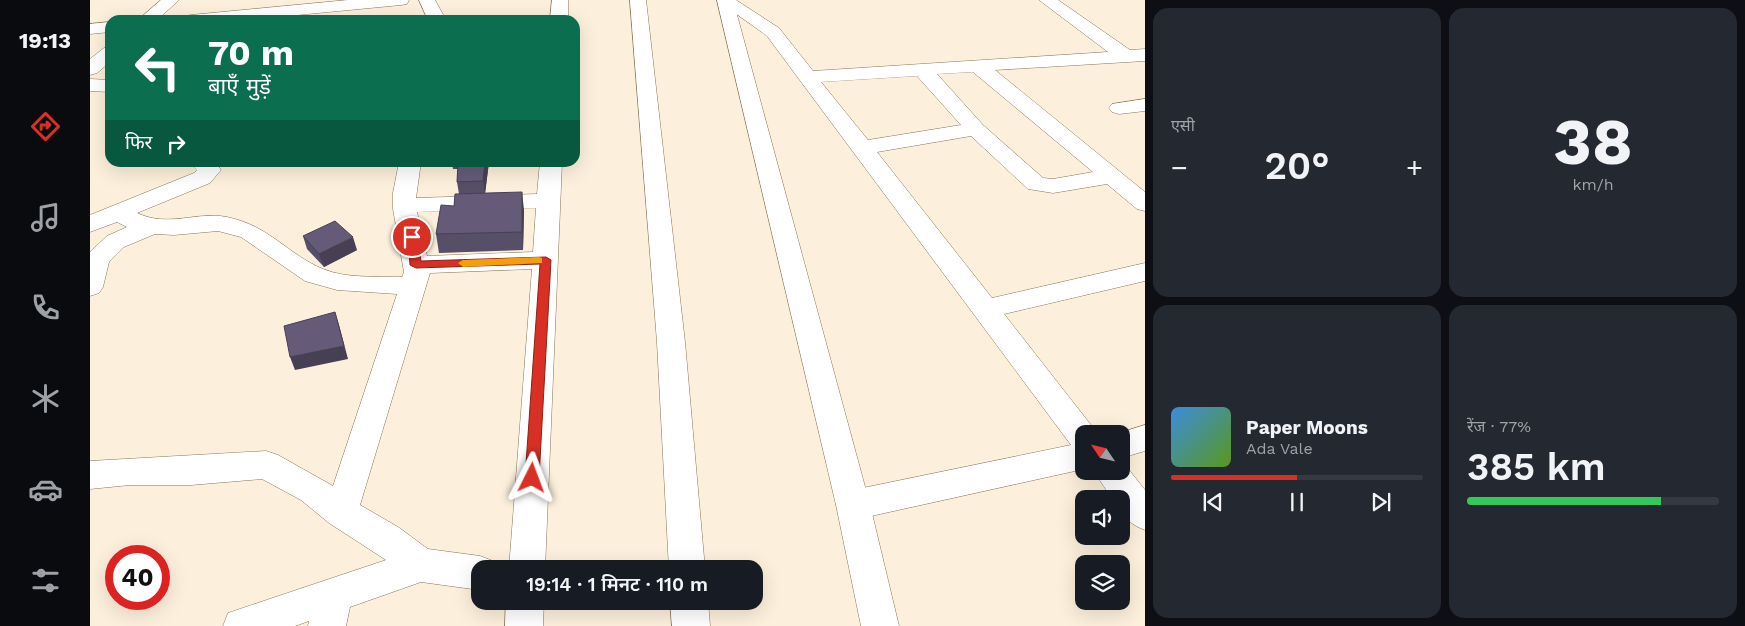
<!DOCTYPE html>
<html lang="hi">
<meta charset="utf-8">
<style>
body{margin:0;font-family:"Work Sans","Noto Sans Devanagari",sans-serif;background:#242831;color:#f1f3f6;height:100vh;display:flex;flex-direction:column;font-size:19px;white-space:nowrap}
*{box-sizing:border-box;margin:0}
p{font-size:16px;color:#9ea1a6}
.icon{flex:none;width:28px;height:28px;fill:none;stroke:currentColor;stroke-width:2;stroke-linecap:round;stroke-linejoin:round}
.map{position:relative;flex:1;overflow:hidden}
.details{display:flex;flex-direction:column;gap:8px;padding:8px;background:#0d0f14;width:600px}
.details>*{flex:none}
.top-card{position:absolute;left:15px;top:15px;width:475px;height:152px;border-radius:15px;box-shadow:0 5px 20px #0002;background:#0b6e4f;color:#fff;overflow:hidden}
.needle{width:32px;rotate:305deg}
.tools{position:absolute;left:985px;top:425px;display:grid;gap:10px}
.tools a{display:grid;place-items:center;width:55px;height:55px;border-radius:10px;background:#171b24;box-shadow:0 5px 20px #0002;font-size:25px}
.speed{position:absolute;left:15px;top:545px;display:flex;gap:10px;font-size:25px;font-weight:700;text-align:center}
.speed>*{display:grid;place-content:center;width:65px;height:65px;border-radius:50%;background:#171b24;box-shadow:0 5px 20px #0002;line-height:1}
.speed .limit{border:8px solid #d22;background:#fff;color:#111}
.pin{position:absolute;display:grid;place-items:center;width:42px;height:42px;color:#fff;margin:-21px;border:2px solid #fff;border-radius:50%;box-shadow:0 1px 5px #0007}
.me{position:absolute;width:55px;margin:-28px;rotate:3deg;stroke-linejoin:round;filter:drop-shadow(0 0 4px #0008)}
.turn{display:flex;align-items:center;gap:18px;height:105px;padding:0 20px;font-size:22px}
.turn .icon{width:65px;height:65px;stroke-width:2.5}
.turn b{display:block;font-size:35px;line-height:42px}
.then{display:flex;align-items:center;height:48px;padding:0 20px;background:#0003;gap:10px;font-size:19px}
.big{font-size:38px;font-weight:600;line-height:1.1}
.details .widget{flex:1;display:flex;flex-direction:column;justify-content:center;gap:8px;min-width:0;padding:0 18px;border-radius:15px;background:#242831}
.details .dial{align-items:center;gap:0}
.dial b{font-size:65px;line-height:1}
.song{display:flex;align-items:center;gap:15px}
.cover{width:60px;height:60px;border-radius:8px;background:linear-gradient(135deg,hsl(210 70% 55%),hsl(90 70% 35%))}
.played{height:5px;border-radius:2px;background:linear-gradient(90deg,#d93025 50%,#363941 50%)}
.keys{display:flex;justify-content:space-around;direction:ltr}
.heat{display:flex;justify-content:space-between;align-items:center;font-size:28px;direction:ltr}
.charge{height:8px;border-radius:4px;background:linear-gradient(90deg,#34c759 77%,#363941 0)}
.details .tiles{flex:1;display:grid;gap:8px;grid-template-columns:repeat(2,1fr)}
.trip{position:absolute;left:381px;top:560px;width:292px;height:50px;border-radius:15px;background:#171b24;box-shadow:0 5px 20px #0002;font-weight:600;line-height:50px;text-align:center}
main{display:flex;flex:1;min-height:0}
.tabs{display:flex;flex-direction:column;width:90px;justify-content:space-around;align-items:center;background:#090b0e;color:#9ea1a6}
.tabs .icon{width:35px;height:35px}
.tabs .on{color:#d93025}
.tabs b{font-size:22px;color:#f1f3f6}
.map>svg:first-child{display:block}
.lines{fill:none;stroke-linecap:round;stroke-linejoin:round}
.minor-casing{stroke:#877556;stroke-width:1}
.major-casing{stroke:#877556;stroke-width:1}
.minor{fill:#fff;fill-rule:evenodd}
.major{fill:#fff;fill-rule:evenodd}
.wall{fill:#574e68}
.shaded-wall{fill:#474055}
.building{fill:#655b79;stroke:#474055}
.route{fill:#d93025;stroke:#8d1f18}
.slow{fill:#f59e0b}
</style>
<main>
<nav class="tabs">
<b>19:13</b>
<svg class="icon on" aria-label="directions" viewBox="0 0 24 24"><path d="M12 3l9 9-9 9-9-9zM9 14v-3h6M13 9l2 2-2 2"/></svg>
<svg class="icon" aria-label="music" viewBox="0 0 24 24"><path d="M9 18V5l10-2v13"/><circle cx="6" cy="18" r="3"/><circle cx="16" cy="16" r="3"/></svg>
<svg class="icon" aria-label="phone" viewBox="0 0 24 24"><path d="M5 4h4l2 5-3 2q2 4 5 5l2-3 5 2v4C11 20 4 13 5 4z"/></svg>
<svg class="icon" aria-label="climate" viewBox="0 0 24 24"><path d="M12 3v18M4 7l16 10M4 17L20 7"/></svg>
<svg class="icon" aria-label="car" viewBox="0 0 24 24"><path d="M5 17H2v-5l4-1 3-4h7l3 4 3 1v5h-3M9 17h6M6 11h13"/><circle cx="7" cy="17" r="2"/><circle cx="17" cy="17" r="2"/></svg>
<svg class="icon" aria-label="filters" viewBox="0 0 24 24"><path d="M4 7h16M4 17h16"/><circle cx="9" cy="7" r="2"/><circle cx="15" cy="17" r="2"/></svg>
</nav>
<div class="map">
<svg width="1055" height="626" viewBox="0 0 1055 626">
<rect width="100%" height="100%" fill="#fcefdb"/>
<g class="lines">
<defs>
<path id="minor" d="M71,0h18l-22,20h-19z
M258,0h61l-2,4 -6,1 -156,15h-63l3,-4 6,-1z
M329,0h16l11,20h-18z
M462,0h16v20h-18z
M627,0h19l43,28 34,43 295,-19 -69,-52h19l72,50 15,-1v12l-150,9 150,122v19l-8,-2 -30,-25 -54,9 -25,-4 -57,-53 -94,16 115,146 153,-35v18l-141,33 94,120h-14v35l-231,51 -12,-5 -5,-10 5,-10 12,-5 218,-45 -304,-409zM883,72l120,100 -40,7 -10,-1 -60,-53 -46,-51zM827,76l44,49 -93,15 -47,-58z
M20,22v10l-20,2v-10z
M20,46v16l-13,11 -7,2v-16l14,-11z
M0,79l20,1v12l-20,-1z
M1055,99v12l-26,3 -7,-2 -3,-4 3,-4z
M100,162h25l6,8 -11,13 -73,30c32,15 59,-2 90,4 43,9 60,37 96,52 24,10 54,7 79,8l2,-5 -11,-63v-16l6,-31h22l-5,36 121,-4 3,-32h22l-17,407h-36l23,-300 -102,4 -70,232 38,22 30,22 52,7 13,5 3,8h-16v21l-59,-8 -71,25 -4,19h-38l1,-5 -14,5h-72l5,-13 158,-53 -57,-37 -28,-23 -39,-21 -71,6h-61l-40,4v-28l176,-10 12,4 55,31 64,-192 -60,-4 -32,-9 -64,-44 -23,-6 -44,4 -19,-1 -31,13 -15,15 -6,25 -4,6 -9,3v-44l17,-16 20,-9 -10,-5 -27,10v-17l104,-42 3,-3zM446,208l-3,44 -106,4 -10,-44z
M1055,425v26l-24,7v-24h-5z
M1032,461l23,29v40c-16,-6 -24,-14 -24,-31h-9l-18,-28h27z
M416,601h38l-1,25h-38z"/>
<path id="major" d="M540,0h16l39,342 20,227h-36l-12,-227z
M627,0h16l137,505 29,121h-38l-25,-121z
M580,601h38l2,25h-38z"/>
</defs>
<!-- minor casing -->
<use href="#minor" class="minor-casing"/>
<!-- major casing -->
<use href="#major" class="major-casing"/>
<!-- minor -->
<use href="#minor" class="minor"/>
<!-- major -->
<use href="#major" class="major"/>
</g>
<!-- wall -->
<path class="wall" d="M362,162h37l-4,31 39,17 -1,40 -84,3 -3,-19 18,-28 5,-12 -2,-12 1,-13h-5z
M213,236l54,14 -33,17 -17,-18z"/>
<!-- shaded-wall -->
<path class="shaded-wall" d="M395,162h4l-4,32 -2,-13z
M432,192l2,18 -1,40 -1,-18z
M263,237l4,13 -33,17 -5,-13z
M245,312l4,13 9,34 -53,11 -5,-13z"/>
<!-- building -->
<path class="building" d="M368,162h27l-2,19 -26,1z
M432,192v40l-86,2 5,-29 13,1 1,-12z
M245,221l18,16 -34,17 -16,-18z
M245,312l9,34 -54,11 -6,-31z"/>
<!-- route -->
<path class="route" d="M318,234h7l2,3 4,24 125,-4 5,3 -12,218 -2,4h-10l-2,-4 15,-214 -124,4 -6,-3z"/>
<!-- slow -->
<path class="slow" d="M449,257l3,1v5l-79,4 -5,-4 5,-3z"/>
</svg>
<div class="tools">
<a><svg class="needle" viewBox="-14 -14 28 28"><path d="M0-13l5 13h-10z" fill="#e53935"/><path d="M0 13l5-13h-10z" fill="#9ea1a6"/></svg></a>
<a><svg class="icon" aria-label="sound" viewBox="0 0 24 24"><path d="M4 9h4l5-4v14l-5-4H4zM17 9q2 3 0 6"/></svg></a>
<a><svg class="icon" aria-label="layers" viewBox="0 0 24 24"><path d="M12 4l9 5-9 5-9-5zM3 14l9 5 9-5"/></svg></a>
</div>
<div class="speed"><div class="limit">40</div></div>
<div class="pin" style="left:322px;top:237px;background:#d93025"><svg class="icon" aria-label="arrive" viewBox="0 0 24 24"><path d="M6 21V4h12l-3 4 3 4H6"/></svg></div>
<svg class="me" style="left:442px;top:478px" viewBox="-20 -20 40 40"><path d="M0-17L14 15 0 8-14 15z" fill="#d93025" stroke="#fff" stroke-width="4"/></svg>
<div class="trip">19:14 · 1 मिनट · 110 m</div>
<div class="top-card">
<div class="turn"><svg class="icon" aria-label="left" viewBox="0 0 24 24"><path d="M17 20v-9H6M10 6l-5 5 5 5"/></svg><div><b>70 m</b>बाएँ मुड़ें</div></div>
<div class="then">फिर<svg class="icon" aria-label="right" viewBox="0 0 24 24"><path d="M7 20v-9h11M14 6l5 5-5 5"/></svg></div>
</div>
</div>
<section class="details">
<div class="tiles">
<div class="widget"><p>एसी</p>
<div class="heat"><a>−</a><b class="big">20°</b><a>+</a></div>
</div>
<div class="widget dial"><b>38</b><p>km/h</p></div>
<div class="widget">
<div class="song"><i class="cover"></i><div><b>Paper Moons</b><p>Ada Vale</p></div></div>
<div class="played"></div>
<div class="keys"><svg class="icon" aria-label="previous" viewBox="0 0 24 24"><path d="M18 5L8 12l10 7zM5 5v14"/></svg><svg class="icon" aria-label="pause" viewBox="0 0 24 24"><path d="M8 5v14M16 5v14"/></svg><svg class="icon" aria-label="next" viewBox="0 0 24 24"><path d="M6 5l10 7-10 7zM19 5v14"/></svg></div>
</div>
<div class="widget"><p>रेंज · 77%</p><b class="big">385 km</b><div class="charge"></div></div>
</div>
</section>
</main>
